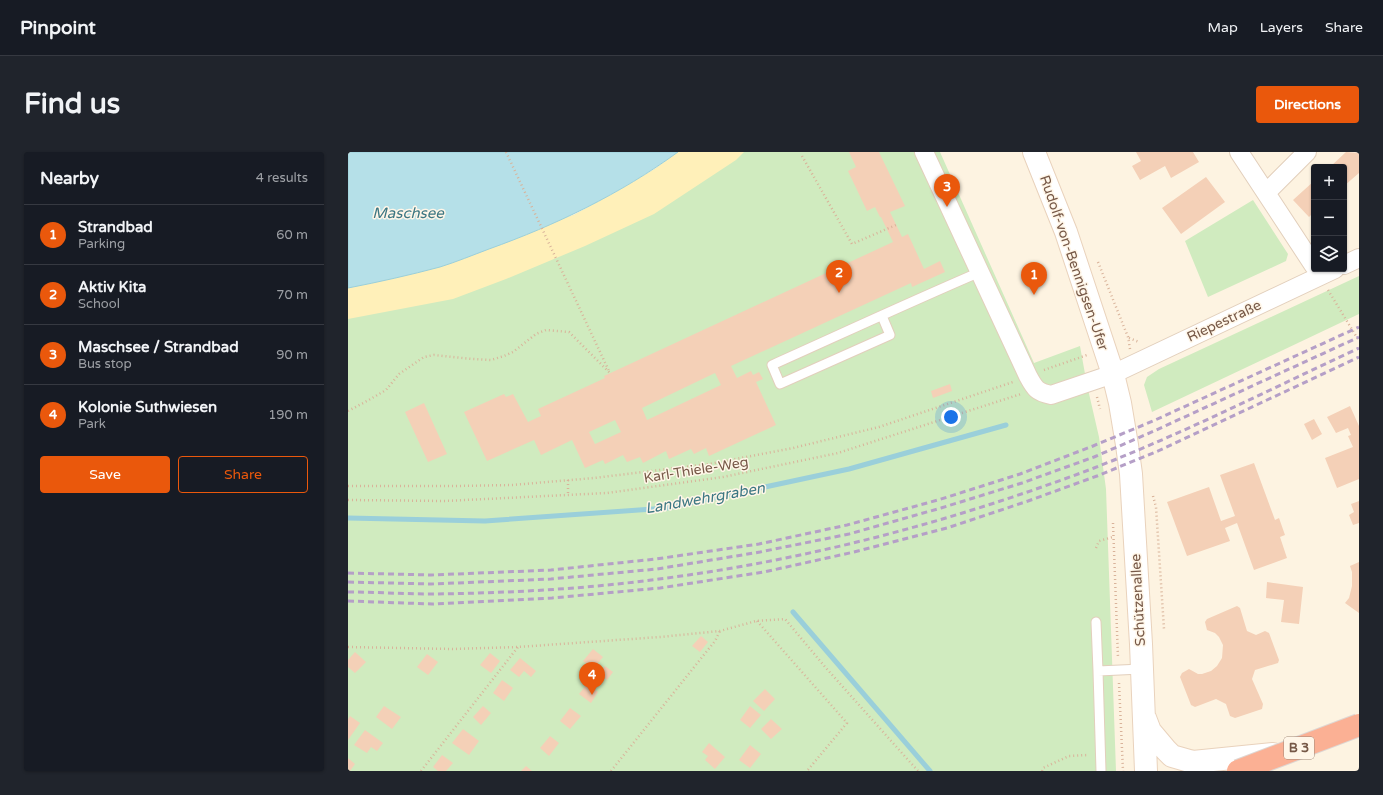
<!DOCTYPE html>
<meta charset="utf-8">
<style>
:root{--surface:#171b24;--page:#20242c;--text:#f1f3f6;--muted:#9ea1a6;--line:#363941;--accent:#ea580c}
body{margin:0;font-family:"Varela Round",sans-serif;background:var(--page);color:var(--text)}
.controls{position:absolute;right:12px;top:12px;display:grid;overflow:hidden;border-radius:4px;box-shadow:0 1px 3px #0004}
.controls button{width:36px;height:36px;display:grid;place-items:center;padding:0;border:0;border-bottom:1px solid var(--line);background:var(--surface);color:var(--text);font:20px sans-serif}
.you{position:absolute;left:603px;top:265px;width:14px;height:14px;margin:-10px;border:3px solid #fff;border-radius:50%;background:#1a73e8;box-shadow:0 0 0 6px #1a73e833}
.badge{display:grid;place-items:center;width:26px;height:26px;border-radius:50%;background:var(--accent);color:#fff;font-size:13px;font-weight:700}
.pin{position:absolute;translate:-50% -33px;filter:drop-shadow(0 1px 2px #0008)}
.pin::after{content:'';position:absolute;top:21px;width:14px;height:12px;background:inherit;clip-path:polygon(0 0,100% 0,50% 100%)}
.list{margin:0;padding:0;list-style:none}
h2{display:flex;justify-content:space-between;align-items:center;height:52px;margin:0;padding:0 16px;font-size:17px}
h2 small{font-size:13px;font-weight:400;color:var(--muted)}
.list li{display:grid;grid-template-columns:26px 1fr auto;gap:12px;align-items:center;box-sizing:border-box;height:60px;padding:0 16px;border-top:1px solid var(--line)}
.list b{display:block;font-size:15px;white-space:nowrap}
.list p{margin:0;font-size:13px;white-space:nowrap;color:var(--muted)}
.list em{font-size:13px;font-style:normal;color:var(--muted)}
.actions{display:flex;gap:8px;padding:12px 16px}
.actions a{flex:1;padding:9px 0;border:1px solid var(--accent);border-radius:4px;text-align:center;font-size:14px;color:var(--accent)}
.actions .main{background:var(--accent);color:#fff}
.icon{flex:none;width:22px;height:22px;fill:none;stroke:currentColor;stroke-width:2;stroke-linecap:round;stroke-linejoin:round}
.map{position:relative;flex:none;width:1011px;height:619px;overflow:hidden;border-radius:4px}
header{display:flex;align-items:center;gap:24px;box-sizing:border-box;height:56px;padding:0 20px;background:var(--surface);border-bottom:1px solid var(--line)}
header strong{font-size:19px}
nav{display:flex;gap:22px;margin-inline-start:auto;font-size:14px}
.intro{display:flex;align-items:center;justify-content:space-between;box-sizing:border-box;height:96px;padding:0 24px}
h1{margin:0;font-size:28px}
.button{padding:10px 18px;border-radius:4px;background:var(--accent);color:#fff;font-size:14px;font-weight:700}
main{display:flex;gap:24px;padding:0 24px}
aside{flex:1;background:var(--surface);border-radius:4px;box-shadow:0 1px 3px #0004}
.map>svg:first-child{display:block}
.green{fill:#d0ebbf}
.sand{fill:#fff0b9}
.water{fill:#b5e0e8;stroke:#9acfda}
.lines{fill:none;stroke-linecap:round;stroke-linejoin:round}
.stream{stroke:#9acfda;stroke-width:5}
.building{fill:#f4d0b7;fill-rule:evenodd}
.lane-casing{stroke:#e2cfbc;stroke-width:11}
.street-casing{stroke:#e2cfbc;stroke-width:20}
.secondary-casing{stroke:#e9d2bc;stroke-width:24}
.path{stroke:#d9b39a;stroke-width:2.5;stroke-dasharray:1 3;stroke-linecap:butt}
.lane{stroke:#fff;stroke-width:9}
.street{stroke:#fff;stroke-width:18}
.secondary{stroke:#fff;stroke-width:22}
.rail{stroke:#b59fc7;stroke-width:3;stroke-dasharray:6 4;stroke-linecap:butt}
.highway-bridge-casing{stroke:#ded7d3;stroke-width:24;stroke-linecap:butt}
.highway-bridge{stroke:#fbb094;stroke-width:22}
.labels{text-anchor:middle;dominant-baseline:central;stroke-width:3;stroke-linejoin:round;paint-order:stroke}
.shield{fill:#fff6e8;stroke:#9f8777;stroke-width:1}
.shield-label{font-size:13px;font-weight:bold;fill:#765847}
.street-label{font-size:14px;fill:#765847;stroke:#fff6e8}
.water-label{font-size:15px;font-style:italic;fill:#3c7783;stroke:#fff6e8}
</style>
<header>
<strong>Pinpoint</strong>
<nav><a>Map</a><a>Layers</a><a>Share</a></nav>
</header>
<div class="intro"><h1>Find us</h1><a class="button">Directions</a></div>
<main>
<aside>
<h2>Nearby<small>4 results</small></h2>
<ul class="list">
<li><span class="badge">1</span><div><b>Strandbad</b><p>Parking</p></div><em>60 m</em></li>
<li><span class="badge">2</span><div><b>Aktiv Kita</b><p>School</p></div><em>70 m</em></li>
<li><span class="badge">3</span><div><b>Maschsee / Strandbad</b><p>Bus stop</p></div><em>90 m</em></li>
<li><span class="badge">4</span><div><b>Kolonie Suthwiesen</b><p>Park</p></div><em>190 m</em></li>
</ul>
<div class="actions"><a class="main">Save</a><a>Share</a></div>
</aside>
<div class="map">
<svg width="1011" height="619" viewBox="0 0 1011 619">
<rect width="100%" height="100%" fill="#fdf3e1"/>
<!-- green -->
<path class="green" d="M330 0H592L686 211 732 194 739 233 751 285 758 337 768 619H0V136L28 130 226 63 270 39 307 17Z
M905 48 940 102 938 109 860 145 837 89Z
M1011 124V162L804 260 796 233 799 225 811 217Z"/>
<!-- sand -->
<path class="sand" d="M330 0H396L388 8 306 62 237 94 158 127 105 147 0 167V136L28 130 226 63 270 39 307 17Z"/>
<!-- water -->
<path class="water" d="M0 0H330C272 42 208 73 141 97 125 103 108 110 92 115 62 123 31 130 0 136Z"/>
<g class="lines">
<!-- stream -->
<path class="stream" d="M0 366 137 369 319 356 501 317 658 273
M445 460 582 619"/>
</g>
<!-- building -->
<path class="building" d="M501 0H531L557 54 542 60 554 85 560 82 576 117 592 109 597 120 564 135 563 131 383 214 389 226 403 219 405 223 411 220 415 227 408 230 428 273 361 304 358 296 346 302 343 297 321 307 318 299 295 311 292 305 279 310 275 303 257 312 255 308 237 316 224 288 193 303 186 288 139 309 116 260 156 242 158 245 165 242 180 270 193 264 190 257 257 226 256 224 545 90 533 65H532L527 55 519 59 500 19 508 15ZM367 221 373 233 299 268 294 256ZM267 268 273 280 247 292 241 280Z
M788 0H845L851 10 823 26 817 14 792 28 784 14 793 9Z
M998 0 1011 1V21L996 34V15H982Z
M858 25 877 50 833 82 814 56Z
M966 29V60L961 65 945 48Z
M602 232 604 239 585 246 583 239Z
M76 251 99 302 80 310 57 260Z
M1002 254 1011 274V327L989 336 977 306 1005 295 1000 284 1003 283 1000 276 988 281 979 265Z
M966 267 974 282 964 288 956 272Z
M906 311 927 368 931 366 937 383 932 385 939 406 906 418 889 371 877 376 882 389 839 404 819 350 861 335 873 369 887 364 872 323Z
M1011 349V371L1005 373 1001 363 1006 360 1003 352Z
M1011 410V461L997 451 1001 446 1004 434V420L1002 414Z
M919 430 955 435 951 472 933 470 936 448 918 446Z
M889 454 892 456 899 479 908 483 917 479 921 481 931 508 930 511 907 518 904 527 915 552 914 557 887 566 882 564 878 552 868 547 847 555 843 553 832 525 834 521 841 517 850 522H854L863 519 869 514 874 506 875 493 871 485 867 481 859 478 857 470 859 467Z
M353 484 360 490 352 500 344 494Z
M245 497 255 505 245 517 235 509Z
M7 500 18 510 7 521 0 515V508Z
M142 501 152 509 143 521 132 513Z
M79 502 90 510 80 523 69 515Z
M172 506 188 519 183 525 176 519 171 525 162 518Z
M257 514 265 520 259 528 251 522Z
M154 528 165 536 156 549 145 541Z
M239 532 250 540 243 551 231 542Z
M417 537 427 547 416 559 405 549Z
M36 554 53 565 44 577 28 565Z
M135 554 143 561 133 573 125 565Z
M402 554 413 563 402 576 392 568Z
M222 556 233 564 222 577 212 569Z
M2 564 12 571 0 588V567Z
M423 567 434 577 423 587 413 577Z
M115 577 131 589 121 603 104 591Z
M17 578 35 591 29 599 23 595 19 601 6 593Z
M202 584 211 591 201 604 192 596Z
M361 591 377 605 367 617 357 608 360 604 354 600Z
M402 593 413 602 402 616 391 608Z
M94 603 105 611 98 619H90L85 615Z
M0 606 7 612 2 619H0Z
M178 614 184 619H173Z"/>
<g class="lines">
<!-- lane casing -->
<g class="lane-casing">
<path id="lane" d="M534 164 542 183 432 232 424 213C493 182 562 150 632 120
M748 470 750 519
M753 619 750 519 794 517"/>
</g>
<!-- street casing -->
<g class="street-casing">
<path id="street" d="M576 0 680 224C687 237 689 240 703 243L765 222 987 117
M891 0 918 41
M959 0 918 41 966 114
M996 113 1011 106"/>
</g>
<!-- secondary casing -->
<g class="secondary-casing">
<path id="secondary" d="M686 0 718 80 765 222 772 251 779 293 783 322 793 492 798 619
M797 566 802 579 818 598 824 604 845 610 925 602"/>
</g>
<!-- path -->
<path class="path" d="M158 0 261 219
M454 4 504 92 548 73
M750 110 780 185 782 197
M980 138 1011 189
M781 186 791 190
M696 218 739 203
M749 245 752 257
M0 259 19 249 38 238 51 222 76 205 86 203 124 207 143 208 156 204 165 200 188 182 198 178 221 180 262 221
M220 328V343
M0 334H108L164 333 246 326 361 312 445 296 531 275 665 230
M805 344 808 355 816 477
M0 348 97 349 259 341 375 325 490 301 673 242
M765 371 770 506
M748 396 751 389 765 385
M409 469 499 571 459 619
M0 495 104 497 170 495 312 485 372 479 408 469 437 467 478 516 570 619
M771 531 775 619
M73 619 170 495
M263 619 367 489 372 479
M694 619 695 616 721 604 740 603"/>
<!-- lane -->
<use href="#lane" class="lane"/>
<!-- street -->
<use href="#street" class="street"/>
<!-- secondary -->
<use href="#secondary" class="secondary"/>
<!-- rail -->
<path class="rail" d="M0 421 83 423 203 418 308 407 411 392 499 373 590 348 672 322 745 294 805 269 1011 175
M0 430 83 432 203 427 309 417 412 400 501 382 593 356 674 331 746 305 806 279 1011 185
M0 440C28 440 56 442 85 442 160 441 237 437 311 427 460 408 606 369 746 316 836 281 923 237 1011 196
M0 449 84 452 204 446 312 436 416 420 506 400 599 376 680 349 749 324 810 299 1011 205"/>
<!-- highway-bridge casing -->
<g class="highway-bridge-casing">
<path id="highway-bridge" d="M890 619 1011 573"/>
</g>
<!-- highway-bridge -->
<use href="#highway-bridge" class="highway-bridge"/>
</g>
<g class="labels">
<!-- shield labels -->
<rect class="shield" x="936" y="585" width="30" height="22" rx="3"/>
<g class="shield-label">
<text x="951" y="596">B 3</text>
</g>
<!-- street labels -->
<g class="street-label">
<text transform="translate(726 111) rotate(71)">Rudolf-von-Bennigsen-Ufer</text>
<text transform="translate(876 169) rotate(-25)">Riepestraße</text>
<text transform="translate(348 318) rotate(-9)">Karl-Thiele-Weg</text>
<text transform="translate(790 448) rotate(-93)">Schützenallee</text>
</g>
<!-- water labels -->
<g class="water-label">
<text x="60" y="61">Maschsee</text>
<text transform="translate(357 346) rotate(-10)">Landwehrgraben</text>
</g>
</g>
</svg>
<div class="controls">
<button>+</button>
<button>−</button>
<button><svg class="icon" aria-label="layers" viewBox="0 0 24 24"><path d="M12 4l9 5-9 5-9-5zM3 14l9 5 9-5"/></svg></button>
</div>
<div class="you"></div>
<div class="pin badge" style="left:686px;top:143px">1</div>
<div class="pin badge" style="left:491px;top:141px">2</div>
<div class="pin badge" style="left:599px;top:55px">3</div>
<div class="pin badge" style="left:244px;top:543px">4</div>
</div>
</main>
